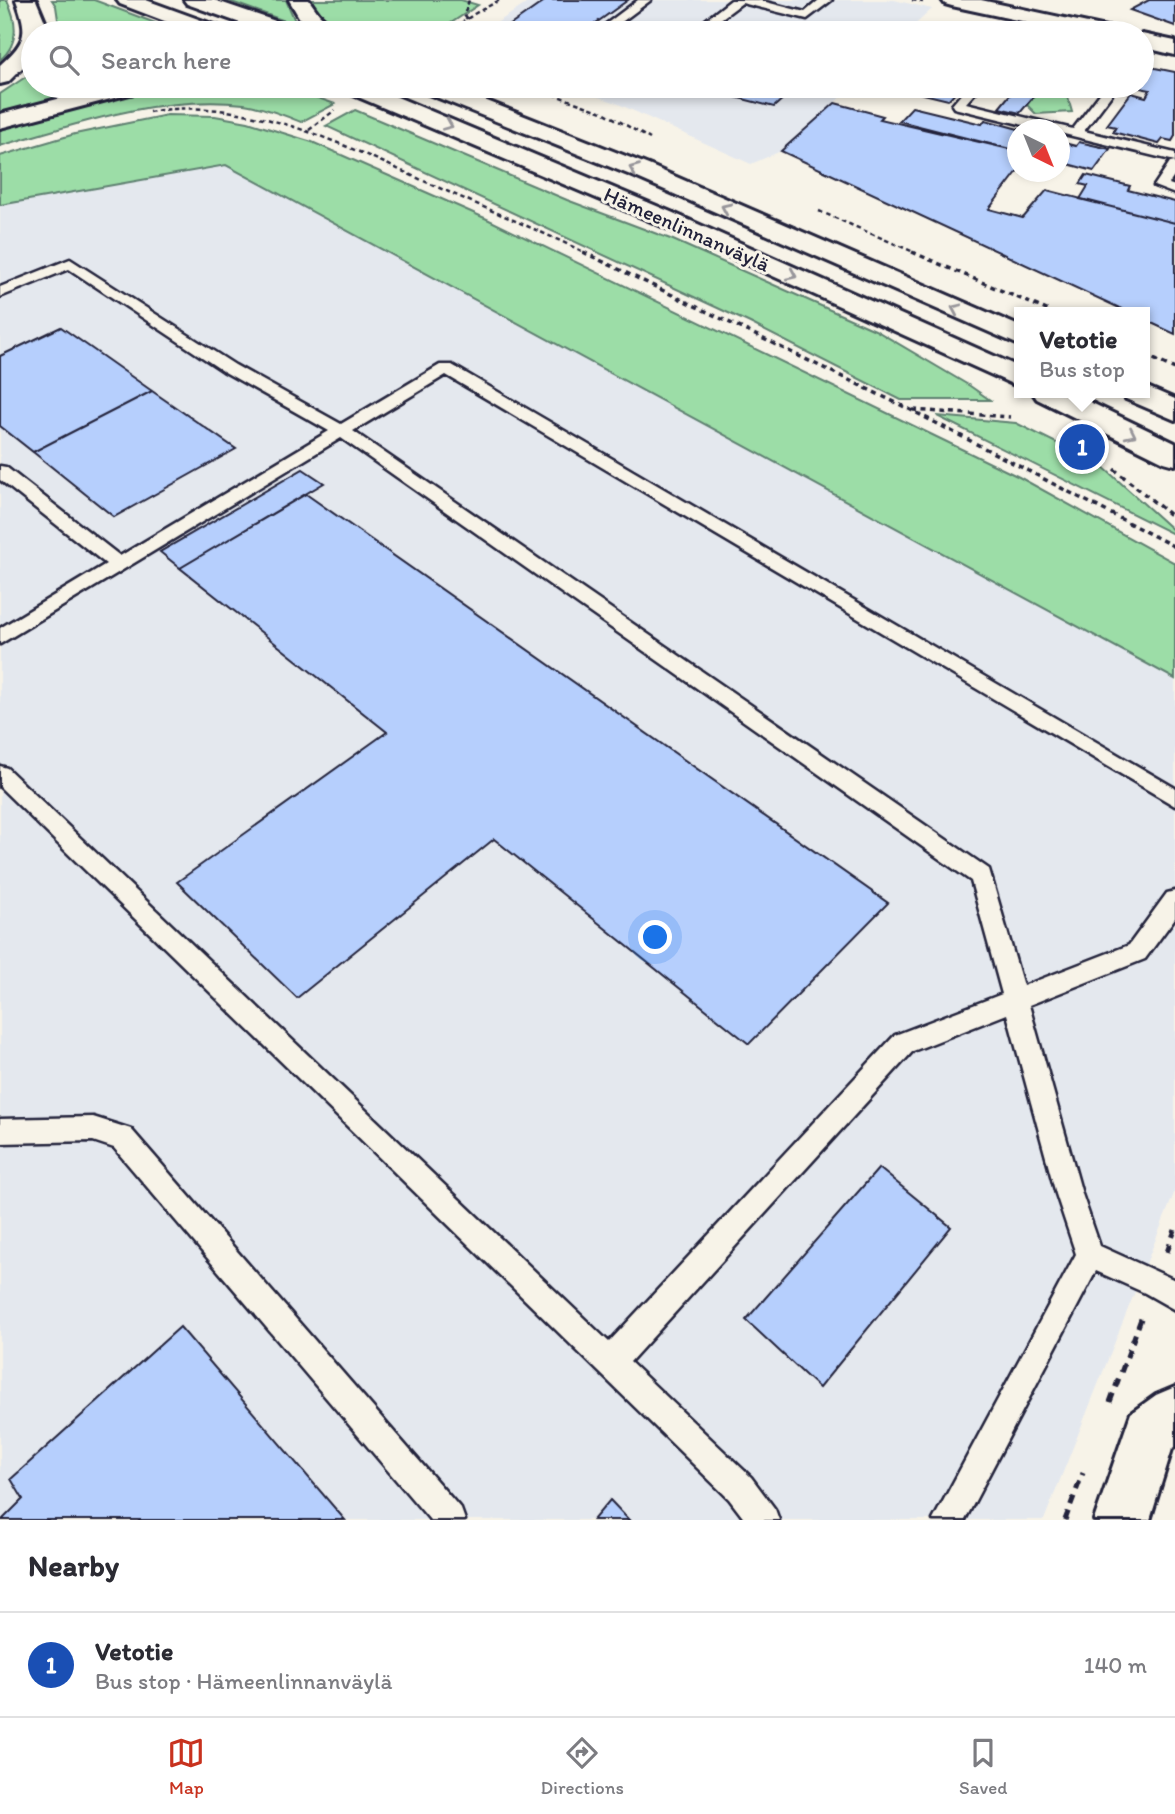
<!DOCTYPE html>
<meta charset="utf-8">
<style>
:root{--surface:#fff;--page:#f2f2f3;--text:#2b2b33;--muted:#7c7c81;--line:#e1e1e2;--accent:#c8321e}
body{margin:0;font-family:Itim,sans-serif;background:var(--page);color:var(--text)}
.compass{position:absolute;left:1007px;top:119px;width:63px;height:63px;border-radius:50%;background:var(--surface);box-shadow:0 4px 10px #0003;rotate:137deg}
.you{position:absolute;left:656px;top:938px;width:24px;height:24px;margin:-18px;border:5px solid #fff;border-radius:50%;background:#1a73e8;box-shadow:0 0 0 10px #1a73e833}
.badge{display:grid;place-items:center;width:46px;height:46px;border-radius:50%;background:var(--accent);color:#fff;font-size:23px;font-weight:700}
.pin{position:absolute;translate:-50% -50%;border:4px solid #fff;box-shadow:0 2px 7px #0006}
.popup{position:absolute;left:1014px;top:307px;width:136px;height:91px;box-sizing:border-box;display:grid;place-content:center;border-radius:0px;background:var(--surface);filter:drop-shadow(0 2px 5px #0005);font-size:23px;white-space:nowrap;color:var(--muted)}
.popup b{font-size:26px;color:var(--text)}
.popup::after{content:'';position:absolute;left:50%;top:100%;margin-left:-14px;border:14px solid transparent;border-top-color:var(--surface)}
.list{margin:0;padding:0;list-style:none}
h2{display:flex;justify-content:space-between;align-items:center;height:91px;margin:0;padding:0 28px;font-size:30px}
h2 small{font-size:23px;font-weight:400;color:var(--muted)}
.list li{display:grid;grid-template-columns:46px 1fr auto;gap:21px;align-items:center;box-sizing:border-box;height:105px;padding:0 28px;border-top:2px solid var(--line)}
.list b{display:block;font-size:26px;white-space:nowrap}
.list p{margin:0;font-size:23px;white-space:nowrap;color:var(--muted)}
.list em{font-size:23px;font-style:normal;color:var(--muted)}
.icon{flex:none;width:38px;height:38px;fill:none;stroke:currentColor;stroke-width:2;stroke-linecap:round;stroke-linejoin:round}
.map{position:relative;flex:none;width:1175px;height:1520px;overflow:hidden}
.search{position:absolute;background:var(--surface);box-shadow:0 4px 10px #0003;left:21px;right:21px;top:21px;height:77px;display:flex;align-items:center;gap:18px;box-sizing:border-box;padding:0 24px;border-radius:38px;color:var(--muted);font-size:26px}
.sheet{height:196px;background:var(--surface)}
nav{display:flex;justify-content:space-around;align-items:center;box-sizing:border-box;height:98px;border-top:2px solid var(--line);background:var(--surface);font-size:19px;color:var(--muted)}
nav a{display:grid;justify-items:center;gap:4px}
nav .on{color:var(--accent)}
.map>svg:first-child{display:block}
.built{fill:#e4e8ee}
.green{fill:#9cdda7;stroke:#5f8071;stroke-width:2}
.building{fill:#b6cffd;stroke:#22223b;stroke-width:2}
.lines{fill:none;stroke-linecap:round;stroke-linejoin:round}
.service-casing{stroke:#22223b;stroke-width:5}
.minor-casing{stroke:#22223b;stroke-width:6}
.trunk-casing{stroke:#22223b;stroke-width:6}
.path-far2{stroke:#22223b;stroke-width:2.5;stroke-dasharray:4.5 3.5;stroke-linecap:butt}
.path-far1{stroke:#22223b;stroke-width:3.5;stroke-dasharray:5 4.5;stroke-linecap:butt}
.path{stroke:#22223b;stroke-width:5;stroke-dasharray:9 7;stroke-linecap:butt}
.service{fill:#f7f3e8;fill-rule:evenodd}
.minor{fill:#f7f3e8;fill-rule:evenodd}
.trunk{fill:#f7f3e8;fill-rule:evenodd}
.oneway{stroke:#97959a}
.labels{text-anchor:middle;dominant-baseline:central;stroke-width:6;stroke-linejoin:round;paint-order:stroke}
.far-street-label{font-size:21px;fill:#22223b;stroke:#f7f3e8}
</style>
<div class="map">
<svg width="1175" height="1520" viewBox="0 0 1175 1520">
<rect width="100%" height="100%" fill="#f7f3e8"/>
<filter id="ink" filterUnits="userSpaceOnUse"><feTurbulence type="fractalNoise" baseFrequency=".0143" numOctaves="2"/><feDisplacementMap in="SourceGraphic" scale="14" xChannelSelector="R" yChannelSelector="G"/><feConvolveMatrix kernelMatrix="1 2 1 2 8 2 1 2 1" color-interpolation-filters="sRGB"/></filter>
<g filter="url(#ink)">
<!-- built -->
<path class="built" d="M532 0H894L932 9 906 33H481Z
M565 86H853L781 151 751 164 614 102Z
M225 165 1175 679V1191L1044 1520H0V205Z"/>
<!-- green -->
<path class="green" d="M0 0H7C17 21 20 43 0 60Z
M52 0H94L182 33H60L56 6Z
M226 0H286L295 21 288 22Z
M313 0H461L478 5 436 33H349L329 21 314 6Z
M33 72V86H103L0 114V94Z
M185 86C242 86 280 82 335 104L301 122C283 115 264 107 244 104 159 95 80 123 0 146V129L93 102Z
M1032 86H1051L1066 91 1072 112 1036 114 1027 105 1038 91 1029 88Z
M355 110 567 200 673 240 875 330 970 386 990 400H901L750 323 326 126Z
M167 115 215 116 248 122 312 142 487 219 1019 477 1175 563V679L226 165 0 205V156L75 134Z
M937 416 1016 423 1101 465 1175 532V535Z"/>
<!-- building -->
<path class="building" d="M546 0H628L582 33H539L509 26Z
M1149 0H1175V26L1130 10Z
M673 24 710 33H661Z
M628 26 659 33H617Z
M1150 67 1175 72V136L1172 141 1163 139 1159 144 1113 132 1116 127 1107 125 1131 93 1146 97 1150 90 1131 86H1142V68L1148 69Z
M692 86H797L774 107Z
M907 86H961L948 100 903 89Z
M1017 86 1038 91 1020 113 999 108Z
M835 103 883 116 880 119 1018 151V171L989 209 1023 218 1047 190 1175 223V334L1145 320V312H1128L781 151Z
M912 107 982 124 985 120 1022 130H1018V151L899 121Z
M1060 142 1076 146 1079 142 1110 149 1094 171 1060 162Z
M1086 175 1130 186 1128 190 1175 202V223L1080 199 1088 186 1080 184Z
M61 327 152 391 33 452 0 426V356Z
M152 391 236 449 114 517 33 452Z
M303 469 324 483 180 568 160 552Z
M306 494 888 903 749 1044 494 839 297 998 177 882 387 732 180 568Z
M879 1168 951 1227 819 1388 746 1320Z
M180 1327 345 1520H2L23 1499 11 1479Z
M610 1500 629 1520H593Z"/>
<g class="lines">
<!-- service casing -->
<g class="service-casing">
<path id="service" d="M638 0H651L607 33H594Z
M731 0H758L805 12 819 0H832L807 19 742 3 702 33H694V29Z
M1032 16 1042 18 1028 33H1016Z
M968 86H981L966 103 1073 129 1105 87H1113L1115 90 1084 131 1175 153V175L1169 184 1175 186V194L1154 186 1170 162 1175 161 1060 133V130H1044L954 108 952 105Z
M70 259 235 365 341 424 440 365H452L1175 788V806L446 375 353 431 989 869 1023 986 1129 945 1167 893 1175 891V918L1145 959 1029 1005 1082 1194 1100 1246 1175 1280V1310L1145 1293 1096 1271 965 1520H933L1076 1254 1056 1194 1007 1014 913 1051 630 1362 751 1477 775 1509 779 1520H745L729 1499 0 787V766L7 768 609 1342 895 1035 1002 994 971 881 341 438 0 644V628L106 564 0 480V466L6 467 120 556 329 431 223 371 69 269 0 297V287Z
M93 1117 131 1129 461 1509 465 1520H430L114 1148 93 1141 0 1143V1119Z"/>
</g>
<!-- minor casing -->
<g class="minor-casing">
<path id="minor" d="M942 0H981L1106 27 1114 28 1117 33H1077L952 6 945 4Z
M1142 34 1175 41V55L1142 47Z
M1175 1387V1447L1172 1449 1150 1520H1094L1131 1413 1156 1395Z"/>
</g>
<!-- trunk casing -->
<g class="trunk-casing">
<path id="trunk" d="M16 0H36L46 24 45 33H33V57L8 82 0 84V65C27 41 28 33 16 0Z
M117 0H146L223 28 226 33H196L120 4Z
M184 0H214L296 28 299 33H268L187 4Z
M289 0H309L319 14 340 33H315L300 19Z
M107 86H144L141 91 0 128V114Z
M341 86H371L671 212 1019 367V387L653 222 344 91Z
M418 86H449L651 166 1019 326V345L633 176 421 91Z
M1145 386 1175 399V420L1126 399 1122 393H1145Z
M1033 393H1071L1175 443V465L1164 462 1037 399Z"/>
</g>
<!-- path-far2 -->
<path class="path-far2" d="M912 0 923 2
M467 19 464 15 469 0
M448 33 474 14 500 0
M530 86 605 113 650 139
M149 112C247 94 348 147 435 186 485 208 536 229 586 253
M309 130 335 110
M819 211 916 253"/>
<!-- path-far1 -->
<path class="path-far1" d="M583 252 909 409 1175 547
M912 252 1051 312
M1145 355 1175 369
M913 410 1010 417
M1114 469 1175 519"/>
<!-- path -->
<path class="path" d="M1167 1252 1175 1230
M1110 1402 1142 1316
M1065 1520 1083 1473"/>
<!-- service -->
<use href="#service" class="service"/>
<!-- minor -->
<use href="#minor" class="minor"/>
<!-- trunk -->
<use href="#trunk" class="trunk"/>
</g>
<!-- one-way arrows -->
<defs><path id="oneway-chevron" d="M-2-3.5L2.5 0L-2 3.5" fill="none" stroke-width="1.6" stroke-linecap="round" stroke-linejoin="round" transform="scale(1.75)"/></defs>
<g class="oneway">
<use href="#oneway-chevron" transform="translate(448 125) rotate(23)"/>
<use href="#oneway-chevron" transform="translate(634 169) rotate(-158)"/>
<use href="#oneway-chevron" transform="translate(726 208) rotate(-156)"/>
<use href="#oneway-chevron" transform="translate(792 275) rotate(24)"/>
<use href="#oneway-chevron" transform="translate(956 309) rotate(-156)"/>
<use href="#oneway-chevron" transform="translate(1131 434) rotate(26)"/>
</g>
</g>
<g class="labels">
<!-- far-street labels -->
<g class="far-street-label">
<text transform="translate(687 229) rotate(24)">Hämeenlinnanväylä</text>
</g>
</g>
</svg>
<svg class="compass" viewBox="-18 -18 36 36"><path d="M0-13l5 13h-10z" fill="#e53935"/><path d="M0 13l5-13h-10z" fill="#7c7c81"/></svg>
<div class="you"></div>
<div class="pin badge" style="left:1082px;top:447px;background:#1a4fb4">1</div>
<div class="popup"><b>Vetotie</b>Bus stop</div>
<div class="search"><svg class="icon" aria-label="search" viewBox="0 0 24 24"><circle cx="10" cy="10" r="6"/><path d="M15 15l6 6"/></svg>Search here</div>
</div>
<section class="sheet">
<h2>Nearby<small></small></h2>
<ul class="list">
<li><span class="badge" style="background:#1a4fb4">1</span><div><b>Vetotie</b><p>Bus stop · Hämeenlinnanväylä</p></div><em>140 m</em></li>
</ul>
</section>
<nav>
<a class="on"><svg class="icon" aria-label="map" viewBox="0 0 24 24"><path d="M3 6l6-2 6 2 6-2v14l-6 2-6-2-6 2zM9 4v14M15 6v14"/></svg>Map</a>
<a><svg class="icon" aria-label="directions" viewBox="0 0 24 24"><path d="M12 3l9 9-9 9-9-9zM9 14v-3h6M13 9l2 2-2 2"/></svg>Directions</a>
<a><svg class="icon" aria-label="saved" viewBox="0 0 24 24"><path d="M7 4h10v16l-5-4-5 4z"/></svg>Saved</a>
</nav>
